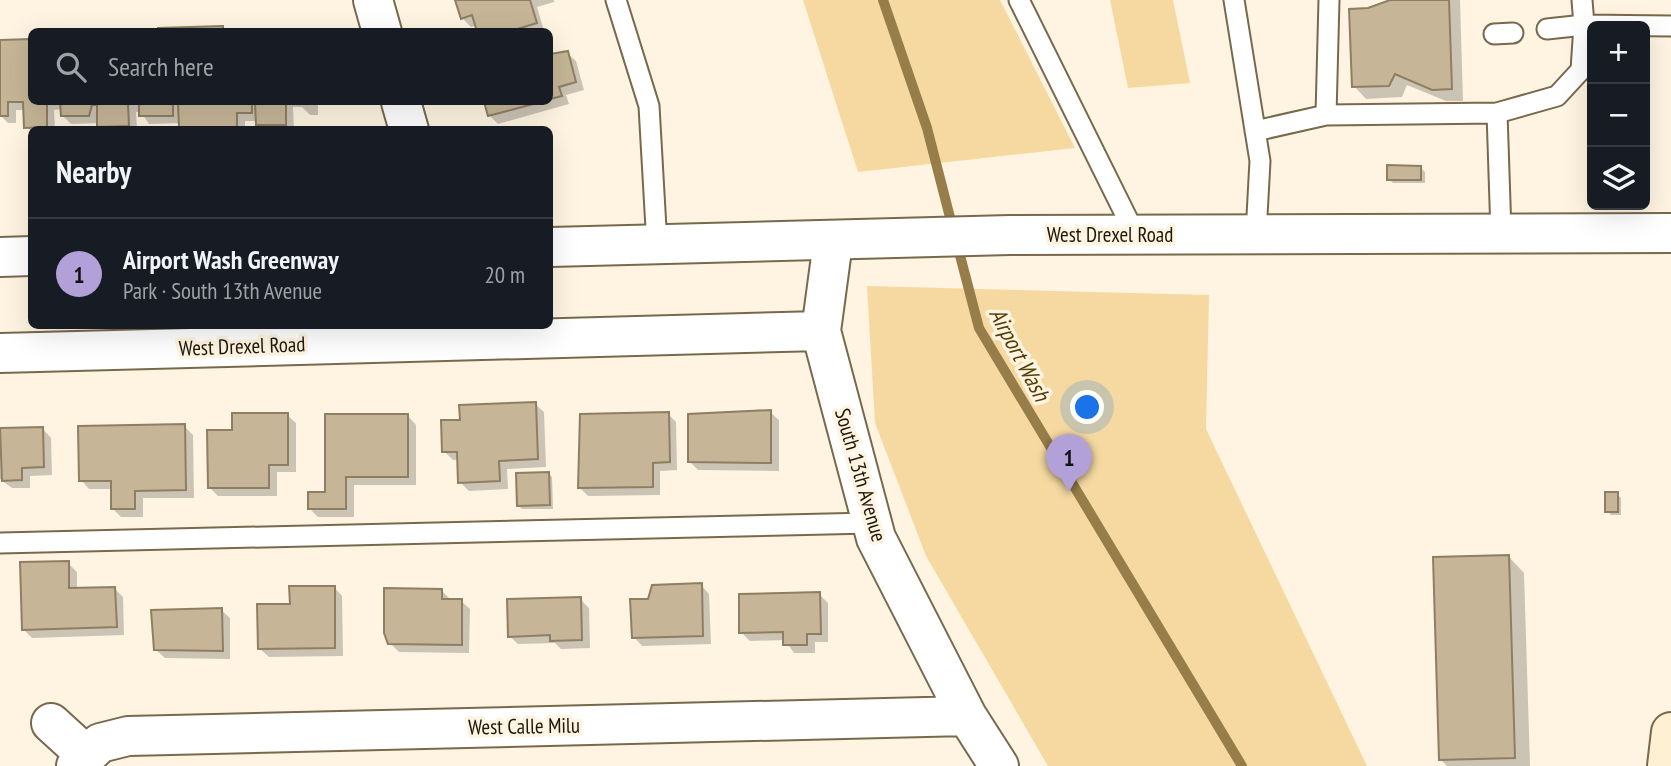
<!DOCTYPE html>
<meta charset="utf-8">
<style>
:root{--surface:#171b24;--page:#20242c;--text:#f1f3f6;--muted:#9ea1a6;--line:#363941;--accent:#b2a1d8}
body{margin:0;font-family:"PT Sans Narrow",sans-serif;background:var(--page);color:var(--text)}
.controls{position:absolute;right:21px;top:21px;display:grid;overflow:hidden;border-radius:10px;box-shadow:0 7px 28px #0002}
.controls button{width:63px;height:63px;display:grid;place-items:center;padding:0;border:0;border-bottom:2px solid var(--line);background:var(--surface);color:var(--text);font:35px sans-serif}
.you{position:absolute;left:1088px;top:408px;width:24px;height:24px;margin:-18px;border:5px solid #fff;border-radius:50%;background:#1a73e8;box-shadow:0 0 0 10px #1a73e833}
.badge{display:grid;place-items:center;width:46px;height:46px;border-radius:50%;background:var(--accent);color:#111;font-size:23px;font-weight:700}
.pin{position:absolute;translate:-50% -58px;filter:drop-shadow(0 2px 4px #0008)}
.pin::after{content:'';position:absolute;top:37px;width:24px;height:21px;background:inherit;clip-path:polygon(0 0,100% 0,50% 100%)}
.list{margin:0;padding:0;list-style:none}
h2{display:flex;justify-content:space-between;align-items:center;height:91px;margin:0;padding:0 28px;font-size:30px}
h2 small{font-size:23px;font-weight:400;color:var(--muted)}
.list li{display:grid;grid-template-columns:46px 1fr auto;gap:21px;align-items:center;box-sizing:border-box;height:112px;padding:0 28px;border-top:2px solid var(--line)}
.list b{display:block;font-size:26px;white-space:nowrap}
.list p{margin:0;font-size:23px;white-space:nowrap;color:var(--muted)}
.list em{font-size:23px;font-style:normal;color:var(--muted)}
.icon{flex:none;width:38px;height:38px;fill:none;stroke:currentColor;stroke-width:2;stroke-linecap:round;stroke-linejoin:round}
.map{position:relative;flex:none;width:1671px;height:766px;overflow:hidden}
.search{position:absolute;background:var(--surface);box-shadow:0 7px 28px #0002;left:28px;top:28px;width:525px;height:77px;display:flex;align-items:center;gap:18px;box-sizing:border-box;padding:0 24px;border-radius:10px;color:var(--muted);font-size:26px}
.panel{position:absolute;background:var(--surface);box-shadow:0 7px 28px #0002;left:28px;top:126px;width:525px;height:203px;border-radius:10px}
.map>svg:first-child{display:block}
.green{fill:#f5d9a1}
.shadow{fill:#0003}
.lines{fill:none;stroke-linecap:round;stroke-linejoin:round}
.stream{stroke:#967d49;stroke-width:10}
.building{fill:#c6b697;stroke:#8e7f62;stroke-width:2}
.service-casing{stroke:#78694d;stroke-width:23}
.minor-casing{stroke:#78694d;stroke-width:42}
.tertiary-casing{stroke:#78694d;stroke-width:42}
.secondary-casing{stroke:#78694d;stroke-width:42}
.service{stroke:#fff;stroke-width:19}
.minor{stroke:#fff;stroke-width:38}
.tertiary{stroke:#fff;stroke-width:38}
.secondary{stroke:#fef0d3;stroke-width:38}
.labels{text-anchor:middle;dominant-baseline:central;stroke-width:7;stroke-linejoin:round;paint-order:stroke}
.street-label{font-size:21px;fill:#1e180c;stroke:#fef4e1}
.water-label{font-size:23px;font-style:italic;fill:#543d02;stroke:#fef4e1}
</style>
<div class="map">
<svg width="1671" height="766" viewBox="0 0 1671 766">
<rect width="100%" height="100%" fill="#fef4e1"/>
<!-- green -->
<path class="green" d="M803 0H1000L1075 148 858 172Z
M1110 0H1173L1190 83 1128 88Z
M867 286 1209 295 1206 429 1367 766H1048L926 556 875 423Z"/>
<!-- shadow -->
<path class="shadow" d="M456 0H554V2L537 7 544 31 479 32 477 25 471 27 462 18Z
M1395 0H1460L1463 101H1446L1407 85 1402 97 1366 99 1354 86 1369 10Z
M0 42 32 102H318V115H310L302 107H293L294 130H262L258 121H245V130H183L180 123 149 124 141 112H136L137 130H102L99 123 71 124 62 115V109L54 110 55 130H32V132L26 127V110H16V123H8L0 115Z
M550 45 555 56 567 53 576 61 584 90 566 95 569 104 498 124 489 115 486 102H550Z
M1421 168 1425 172V183H1393L1389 179Z
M535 404 544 412 546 467 507 469 508 489 469 491 460 482 459 460H453L444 451 461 421Z
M770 412 779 420V471L698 470 690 462Z
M668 414 676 422 677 470 660 471V495L588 496 580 488Z
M287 415 296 423V472H277V496H218L210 488 234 432Z
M408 416 416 425V485H354V517H318L310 509Z
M184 426 193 435 194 498H143V517H121L113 509 112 489H89L81 480Z
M43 429 51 438 52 475 30 476V488H12L0 479V430Z
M548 473 552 477 553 509H522L518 505Z
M1617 494 1621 498V515H1611L1607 511Z
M1509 557 1524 573 1530 766H1447L1441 760Z
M68 563 77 572V589H115L123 597 124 635 32 638 23 629Z
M701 585 709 594 711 644 642 646 634 637 650 601Z
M334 587 342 596 343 656 269 657 260 649 292 606Z
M442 591 450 599 461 601 470 609 469 653 399 652 390 643Z
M819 594 828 603V642H815V653H794L785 640 750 641 741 632Z
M580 599 589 608 590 648 561 649 555 643 518 644 509 636Z
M221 610 230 618V659L165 658 156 650Z"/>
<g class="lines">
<!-- stream -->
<path class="stream" d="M883 0 927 128 953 229
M957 244 979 328 1242 766"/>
</g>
<!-- building -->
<path class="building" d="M455 0H530L537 23 507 32H477L472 15 461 19Z
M1390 0H1449L1452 89 1432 90 1395 74 1389 86 1352 87 1349 9 1368 8Z
M223 26V32H158V28Z
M32 39V102H52H47V127L24 128 23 102H8V116H0V40Z
M568 51 576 82 559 87 562 96 550 99V54Z
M60 102H252V113H237V127L179 128 178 103H173V116H139V103L128 104 129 126 97 127V105H92L89 116H61Z
M255 102H286V125H256Z
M484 102H541L488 116Z
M1387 165 1421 166V180H1387Z
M536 402 538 459 499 461 500 481 458 483 457 452H442L441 420H460L459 405Z
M771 410V463L688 462V414Z
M669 412 670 462 653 463V487L578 488 580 414Z
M232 413H288V465H269V488H208L207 430H232Z
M325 414H408V477H346V509H308V492H325Z
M185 424 186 490 135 491V509H111V481H79L78 426Z
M43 427 44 467 22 468V480L2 481 0 428Z
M549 472 550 505 517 506 516 473Z
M1605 492H1618V512H1605Z
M1509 555 1515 758 1439 760 1433 557Z
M69 561V588L115 587 117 627 22 630 20 562Z
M702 583 703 636 632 638 630 599H648L652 585Z
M289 586H335V648L258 649 257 604H290Z
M384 588 442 589V599H462V645L388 644 384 633Z
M820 592 821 634H807V645H783V632L739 633V594Z
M581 597 582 640 550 641V635L508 637 507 599Z
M222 608 223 651 154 650 151 610Z"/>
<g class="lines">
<!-- service casing -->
<g class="service-casing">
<path id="service" d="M616 0 649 106 657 246
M1019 0 1135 234
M1234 0 1260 161 1256 234
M1547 29 1584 25 1582 0
M1494 34 1513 33
M1497 113 1501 233
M1326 115 1329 0
M1255 131 1326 115 1497 113 1557 96 1581 70 1584 25 1671 26
M0 543 871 523"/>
</g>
<!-- minor casing -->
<g class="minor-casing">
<path id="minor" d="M373 0 382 32
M401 102 409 130
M833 242 821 331 876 538 967 716 999 766
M0 353 821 331
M51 723 85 754
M76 766 100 743 128 736 967 716"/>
</g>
<!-- tertiary casing -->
<g class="tertiary-casing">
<path id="tertiary" d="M550 247 1010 235 1671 233
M0 257 32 256"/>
</g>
<!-- secondary casing -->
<g class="secondary-casing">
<path id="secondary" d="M1667 766 1671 732"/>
</g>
<!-- service -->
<use href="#service" class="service"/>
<!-- minor -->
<use href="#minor" class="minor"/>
<!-- tertiary -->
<use href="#tertiary" class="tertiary"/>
<!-- secondary -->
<use href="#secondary" class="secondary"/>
</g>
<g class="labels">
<!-- street labels -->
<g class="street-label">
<text x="1110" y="234">West Drexel Road</text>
<text transform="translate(242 346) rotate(-2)">West Drexel Road</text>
<text transform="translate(861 475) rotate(74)">South 13th Avenue</text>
<text transform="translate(524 726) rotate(-1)">West Calle Milu</text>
</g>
<!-- water labels -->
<g class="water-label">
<text transform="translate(1020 354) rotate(62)">Airport Wash</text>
</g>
</g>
</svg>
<div class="controls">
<button>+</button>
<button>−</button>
<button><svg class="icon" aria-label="layers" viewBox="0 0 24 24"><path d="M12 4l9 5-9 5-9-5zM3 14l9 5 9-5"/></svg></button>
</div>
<div class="you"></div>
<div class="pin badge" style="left:1069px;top:492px">1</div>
<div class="search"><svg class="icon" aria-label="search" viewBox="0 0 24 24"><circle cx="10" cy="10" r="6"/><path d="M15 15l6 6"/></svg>Search here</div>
<section class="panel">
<h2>Nearby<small></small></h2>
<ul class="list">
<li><span class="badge">1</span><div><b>Airport Wash Greenway</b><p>Park · South 13th Avenue</p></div><em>20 m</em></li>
</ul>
</section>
</div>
